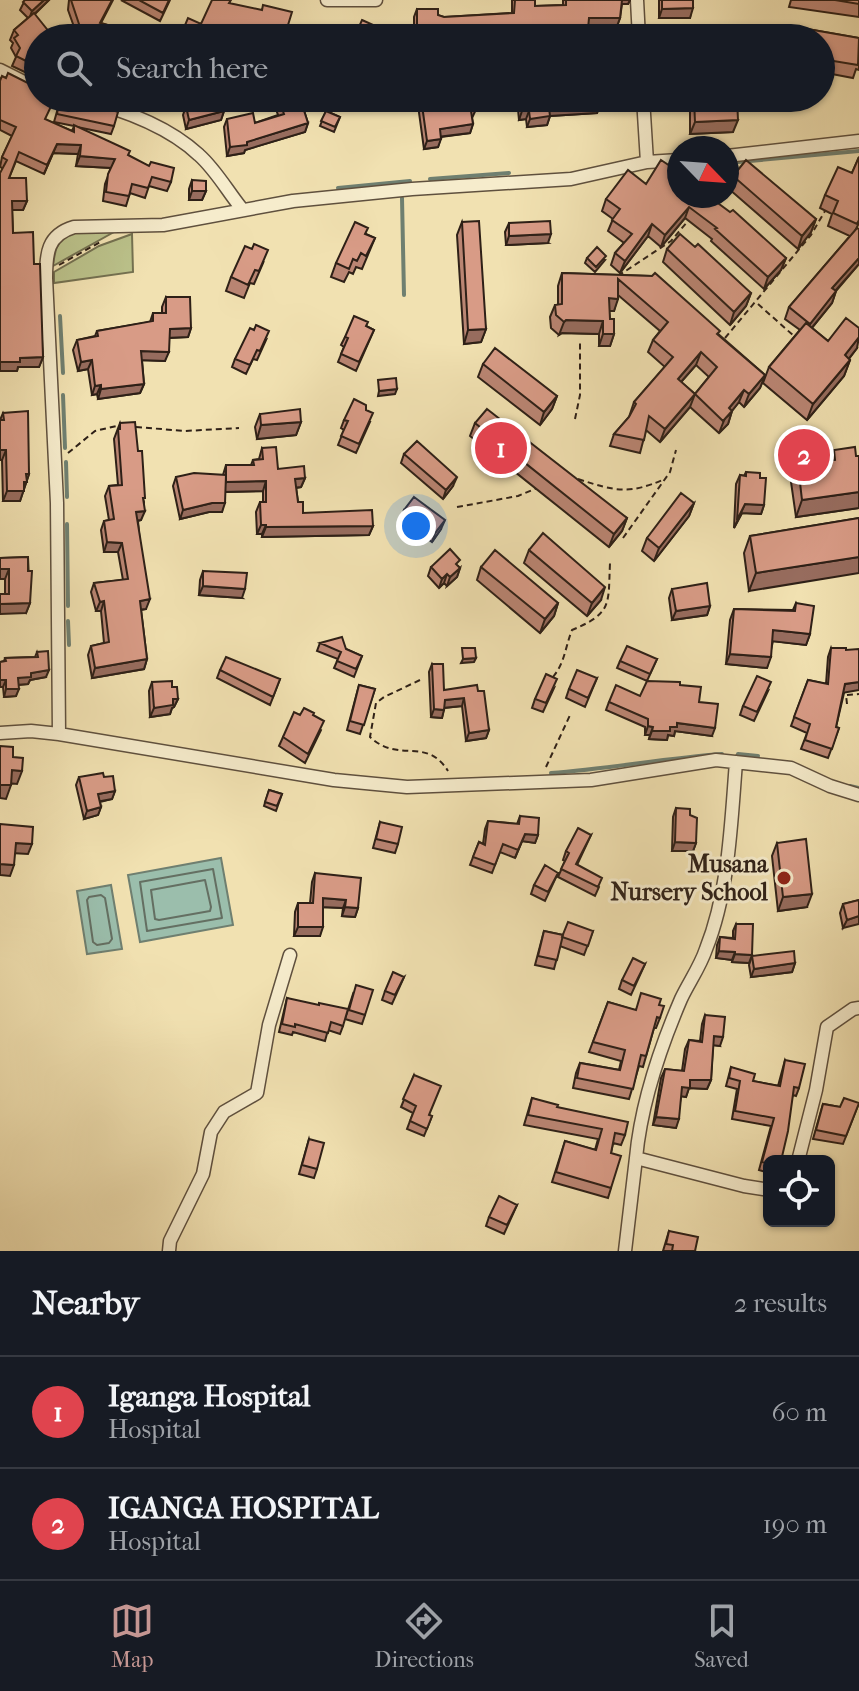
<!DOCTYPE html>
<style>
:root{--surface:#171b24;--page:#20242c;--text:#f1f3f6;--muted:#9ea1a6;--line:#363941;--accent:#c59692}
body{margin:0;font-family:"IM FELL French Canon",serif;background:var(--page);color:var(--text)}
.controls{position:absolute;right:24px;bottom:24px;display:grid;overflow:hidden;border-radius:12px;box-shadow:0 2px 6px #0004}
.controls button{width:72px;height:72px;display:grid;place-items:center;padding:0;border:0;border-bottom:2px solid var(--line);background:var(--surface);color:var(--text);font:40px sans-serif}
.compass{position:absolute;left:667px;top:136px;width:72px;height:72px;border-radius:50%;background:var(--surface);box-shadow:0 2px 6px #0004;rotate:115deg}
.you{position:absolute;left:416px;top:526px;width:28px;height:28px;margin:-20px;border:6px solid #fff;border-radius:50%;background:#1a73e8;box-shadow:0 0 0 12px #1a73e833}
.badge{display:grid;place-items:center;width:52px;height:52px;border-radius:50%;background:var(--accent);color:#fff;font-size:26px;font-weight:700}
.pin{position:absolute;translate:-50% -50%;border:4px solid #fff;box-shadow:0 2px 8px #0006}
.list{margin:0;padding:0;list-style:none}
h2{display:flex;justify-content:space-between;align-items:center;height:104px;margin:0;padding:0 32px;font-size:34px}
h2 small{font-size:26px;font-weight:400;color:var(--muted)}
.list li{display:grid;grid-template-columns:52px 1fr auto;gap:24px;align-items:center;box-sizing:border-box;height:112px;padding:0 32px;border-top:2px solid var(--line)}
.list b{display:block;font-size:30px;white-space:nowrap}
.list p{margin:0;font-size:26px;white-space:nowrap;color:var(--muted)}
.list em{font-size:26px;font-style:normal;color:var(--muted)}
.icon{flex:none;width:44px;height:44px;fill:none;stroke:currentColor;stroke-width:2;stroke-linecap:round;stroke-linejoin:round}
.map{position:relative;flex:none;width:859px;height:1251px;overflow:hidden}
.search{position:absolute;background:var(--surface);box-shadow:0 2px 6px #0004;left:24px;right:24px;top:24px;height:88px;display:flex;align-items:center;gap:20px;box-sizing:border-box;padding:0 28px;border-radius:44px;color:var(--muted);font-size:30px}
.sheet{height:328px;background:var(--surface)}
nav{display:flex;justify-content:space-around;align-items:center;box-sizing:border-box;height:112px;border-top:2px solid var(--line);background:var(--surface);font-size:22px;color:var(--muted)}
nav a{display:grid;justify-items:center;gap:4px}
nav .on{color:var(--accent)}
.map>svg:first-child{display:block}
.green{fill:#bbc28b;stroke:#747151;stroke-width:2}
.water{fill:#9bbeac;stroke:#6f7f70;stroke-width:2}
.lines{fill:none;stroke-linecap:round;stroke-linejoin:round}
.shore{stroke:#646f62;stroke-width:2}
.stream{stroke:#6f7f70;stroke-width:4}
.street-casing{stroke:#5f503e;stroke-width:15}
.path{stroke:#2e2017;stroke-width:2;stroke-dasharray:6 4;stroke-linecap:butt}
.street{stroke:#f6eccc;stroke-width:12}
.wall{fill:#ba8573;stroke:#2e2017;stroke-width:2;fill-rule:evenodd}
.shaded-wall{fill:#976c5e;stroke:#2e2017;stroke-width:2}
.building{fill:#d89b86;stroke:#2e2017;stroke-width:2;fill-rule:evenodd}
.poi-dot{fill:#8f2418;stroke:#f6eccc;stroke-width:3}
.labels{text-anchor:middle;dominant-baseline:central;stroke-width:6;stroke-linejoin:round;paint-order:stroke}
.poi-label{font-size:24px;font-weight:bold;fill:#2e2017;stroke:#f6eccc;text-anchor:end}
</style>
<div class="map">
<svg width="859" height="1251" viewBox="0 0 859 1251">
<rect width="100%" height="100%" fill="#f1e1b1"/>
<filter id="stains"><feTurbulence type="fractalNoise" baseFrequency=".0025" numOctaves="4"/><feColorMatrix values="0 0 0 0 .2 0 0 0 0 .09 0 0 0 0 .02 0 0 0 .5 -.17"/></filter>
<radialGradient id="worn" r=".72"><stop offset=".6" stop-color="#630" stop-opacity="0"/><stop offset="1" stop-color="#630" stop-opacity=".3"/></radialGradient>
<!-- green -->
<path class="green" d="M73 231 114 232 53 266C55 248 57 240 73 231Z
M132 234 133 272 54 283V272L99 246Z"/>
<!-- water -->
<path class="water" d="M221 858 233 925 140 942 128 875Z
M111 885 122 949 87 954 77 891Z"/>
<g class="lines">
<!-- shore -->
<path class="shore" d="M213 869 222 918 147 931 140 882Z
M205 880 211 907 210 911 159 920 155 919 151 890Z
M101 895 105 898 112 939 109 943 97 945 93 942 87 900 89 897Z"/>
<!-- stream -->
<path class="stream" d="M727 163 859 151
M430 179 509 173
M338 188 410 181
M402 198 404 295
M60 316 63 373
M63 395 65 448
M66 462 67 497
M67 524 68 606
M68 621 69 645
M738 754 758 756
M551 773C608 769 665 758 722 754
M850 786 859 788"/>
<!-- street casing -->
<g class="street-casing">
<path id="street" d="M327 0H376
M637 0 639 38
M0 70 38 89
M76 98C118 108 167 125 199 155 216 170 228 192 242 209
M643 98 647 162
M727 156 859 141
M0 733 31 731 59 734 57 503 46 278C46 254 47 235 74 227L163 225 293 201 412 189 571 179 647 162 679 160
M59 734 334 780 407 787 591 780 716 760 791 768 830 786 859 795
M736 762C731 824 729 891 706 949 700 967 689 982 681 999 660 1048 641 1104 636 1158L744 1186 769 1190
M798 1161 816 1090 827 1027 853 1009 859 1008
M169 1251 170 1241 203 1174 211 1132 224 1112 257 1093 269 1025 290 955
M625 1251 636 1158"/>
</g>
<!-- path -->
<path class="path" d="M59 265 102 241
M618 276 671 241 688 221
M758 304 795 337
M725 338 811 235 825 211
M575 419 580 395V342
M136 427 185 431 239 428
M68 453 95 431 121 425
M578 479C615 491 628 495 665 479
M457 507 518 496 537 488
M623 538 670 472 676 450
M553 677C565 662 565 648 572 630 613 613 608 604 610 563
M420 680 384 697 376 703 370 737C399 764 426 736 448 771
M847 704 846 695 859 694
M546 767 571 713"/>
<!-- street -->
<use href="#street" class="street"/>
</g>
<!-- wall -->
<path class="wall" d="M25 0H49L35 14 38 38V71L31 68 29 74 12 66 16 57 11 48 13 43 10 40 14 30 28 18 20 10Z
M69 0H113L101 23 152 38H78L68 10Z
M121 0H170L160 21Z
M512 0H535V6L563 5V0H630L628 4H622L620 18 617 26H588L585 38 530 35 531 38H500L499 35H481V38H414V17L417 9 444 17 512 13Z
M659 0H693L690 18H659Z
M791 0H859V17L789 7Z
M230 3 284 38H161L201 24Z
M796 27 859 38V70L856 69 853 78 821 72V38H792Z
M0 81 46 120 72 131 74 126 54 122 58 108 93 109 95 103 114 126 111 134 77 127 128 155 171 182 167 191 149 186 145 198 130 193 126 206 103 201 105 184 111 168 76 166 78 154 53 153 44 174 16 161 9 178 27 201 23 210H12L13 233 34 264 43 357 39 367H18L17 371 2 168 0 167 2 157 12 136 0 130Z
M138 98H172L169 106Z
M272 98H300L308 123 305 132 245 150 244 153 227 156 224 127 227 119 255 123 278 115Z
M417 98H477L478 105 472 118 473 124 470 133 441 137 438 147 424 149Z
M517 98H599L600 105 597 113 550 116 547 125 527 127 526 119 519 120Z
M702 98H737L733 132 690 134V111L694 99Z
M196 99 224 111 221 120 186 129 183 115 186 106 194 104Z
M326 111 340 117 334 132 320 126Z
M859 157V223L856 229H859V264L836 291 832 303 812 328 828 341 857 348 849 359 850 360 844 376 807 420 763 383 769 367 800 330 785 319 789 307 850 236 828 226 832 214 820 208 825 195 852 173Z
M733 176 816 219 811 232 798 249 729 189Z
M192 180 206 191 202 200H189V189Z
M646 184 679 196 786 258 781 270 764 289 711 241 712 239 685 218 661 247 648 236 620 273 611 265 615 253 624 243 608 231 613 219 602 211 606 199Z
M462 222 486 329 481 342 464 344 457 235Z
M509 223 548 243 506 245 505 232Z
M366 234 375 238 362 269 356 267 353 274 349 272 344 282 331 277 336 263Z
M667 249 751 293 746 306 730 325 663 262Z
M587 258 605 260 595 272 585 263Z
M263 263 254 284 250 283 244 298 226 291 231 277Z
M562 273 652 276 765 375 760 388 744 407 739 402 732 411 728 424 719 433 690 407 660 442 646 430 640 453 610 446 614 434 629 417 634 402 665 367 648 352 653 340 660 331 618 295 614 311H609L610 319 614 334 610 346H599V334L562 333 559 335 551 328 550 317 555 305H558V286ZM696 365 709 377 695 394 681 382Z
M166 297 191 328 188 337 169 338 165 361 142 360 144 384 140 393 98 399 97 394 92 395 88 369 78 371 73 350 77 340 95 336 97 331 150 322 153 313H162V307Z
M366 326 374 330 356 371 338 362 344 347 341 345 345 337Z
M266 340 257 360 253 359 246 374 232 367 235 359Z
M483 364 557 396 552 409 540 425 478 377Z
M3 413 29 474 20 501H3L2 460H0V420Z
M260 414 301 422 296 435 257 439 255 427Z
M344 420 370 422 356 453 338 445 344 430 341 428Z
M120 423 144 502 141 520 138 521 146 609 141 610 147 659 144 669 92 678 88 655 91 646 104 643 101 611H96L91 592 94 583 123 580 118 552H104L101 530 104 521 109 520 105 496 109 486 118 485 114 439Z
M475 423 627 518 622 531 609 547 470 436Z
M262 448 278 469 305 478 301 487 296 488 298 502 303 513 373 526 369 535 262 537V534H257L256 512 260 502H263V491L225 492 222 512H209L180 519 173 486 176 477 223 475 226 465H251L253 460 259 459Z
M834 450 856 456H859V508L796 517 791 482 798 465 830 460Z
M404 454 453 486 443 499 401 463Z
M746 472 760 478 764 505 761 514 742 513 734 528 736 484 740 475 744 476Z
M694 503 689 516 654 561 642 551 647 538Z
M404 510 441 529 432 542 401 519Z
M859 518 749 591 744 553 750 536Z
M529 550 601 600 587 616 524 563Z
M28 557 30 603 26 613 5 594V579L0 558Z
M458 566 460 568 457 577 447 586 444 583 439 588 428 576 431 567Z
M481 567 558 603 554 616 540 633 477 580Z
M203 571 242 598 199 595 200 580Z
M672 589 710 606 707 615 672 620 669 598Z
M796 603 810 634 806 645 773 641 767 668 726 664 730 620 734 609 793 610Z
M320 643 346 649 362 656 354 677 334 668 338 659 317 651Z
M831 648 844 693 836 727 839 728 828 758 801 749 807 733 791 726 808 680 826 684 828 657Z
M37 652 46 677 30 680 28 684 18 685 16 696 4 697 3 687H0V662L4 661 5 658 35 657Z
M657 659 647 681 617 668 620 661Z
M432 664 444 690 478 691 489 730 486 738 466 741 462 706 444 708 442 718 431 717 429 672Z
M220 670 280 679 270 705 217 678Z
M597 678 585 707 566 698 569 689Z
M152 682 172 687 178 699 174 707 172 708 170 714 150 717 149 691Z
M359 685 375 689 360 734 347 730Z
M680 685 699 702 712 736 675 731 674 736 668 735 667 740 649 739 650 735H645V727L606 710 609 702 640 696Z
M554 688 543 712 532 708 535 699Z
M768 691 754 721 740 715 743 706Z
M300 715 321 730 305 763 279 746 283 737Z
M79 777H104L115 791 112 799 100 802 101 807 98 815 84 819 76 785Z
M269 790 282 794 276 811 264 806Z
M676 808 690 815 696 843 693 851H672L673 817Z
M520 816 538 835 535 843 522 841 515 858 500 852 492 873 470 865 479 842 483 844 485 829 488 821 517 824Z
M380 822 398 844 395 853 373 848Z
M591 835 577 865 599 887 595 896 558 877 565 861 563 860 566 851Z
M777 843 807 907 778 911 772 856Z
M315 873 358 908 355 917 342 916 343 908 323 907 320 936H294L295 912 298 903H310L312 882Z
M558 873 545 901 531 894 534 885Z
M859 900 843 928 840 913 843 904Z
M736 924 749 963 732 962V960L716 958 717 945 720 937 733 938V931Z
M544 931 563 935 593 931 584 955 560 946 554 969 535 965Z
M752 956 795 963 792 972 751 977 749 965Z
M645 964 631 995 619 989 622 980Z
M404 977 392 1004 382 1000 385 991Z
M353 994 365 1015 362 1024 345 1019Z
M287 998 343 1026 340 1034 328 1030 325 1041 293 1032 292 1035 279 1032Z
M608 1002 660 1018 656 1028H654L643 1067 639 1066 629 1099 573 1088 576 1073 580 1063 619 1070 621 1061 589 1052Z
M705 1015 720 1046 713 1045 711 1080 707 1089 689 1088 686 1097 681 1096 676 1128 653 1125 661 1078 665 1069 682 1071 685 1049 689 1040 700 1041 702 1024Z
M785 1060 799 1088 796 1096 793 1095 769 1161V1173L759 1170 771 1126 732 1119 737 1089 726 1086 731 1067 753 1081 778 1086Z
M414 1075 429 1115 432 1116 424 1136 407 1129 413 1113 401 1107Z
M532 1098 557 1107 625 1135 621 1145 613 1143 611 1153V1188L608 1198 552 1182 565 1141 595 1150 598 1139 524 1125Z
M859 1103 843 1144 813 1139 823 1104 840 1107Z
M309 1139 317 1169 314 1178 299 1174Z
M517 1205 504 1234 486 1226 489 1217Z
M669 1231 695 1251H663Z"/>
<!-- shaded-wall -->
<path class="shaded-wall" d="M44 0H49L29 19 32 11Z
M622 0H630L628 4H620Z
M693 8 690 18H659L662 9Z
M589 18H620L617 26H586Z
M530 26 588 29 585 38 527 34Z
M481 27H502L499 35H478Z
M101 30 97 38H83V36Z
M600 105 597 113 550 116 547 125 527 127 530 119 549 108Z
M224 111 221 120 186 129 189 120Z
M522 111H529L526 119 519 120Z
M738 120 733 132 690 134 695 122Z
M308 123 305 132 245 150 244 153 227 156 230 147Z
M473 124 470 133 437 137 440 129Z
M441 139 438 147 424 149 427 141Z
M57 144 81 145 78 154 53 153 44 174Z
M80 156 115 159 112 168 76 166Z
M192 191H206L202 200H189Z
M12 201H27L23 210H9Z
M689 207 685 218 661 247 665 235Z
M816 219 811 232 798 249 802 236Z
M652 224 648 236 620 273 625 261Z
M551 234 548 243 506 245 509 236Z
M786 258 781 270 764 289 768 277Z
M859 258V264L828 299 832 288Z
M836 291 832 303 806 335 810 324Z
M751 293 746 306 730 325 734 312Z
M609 298 618 299 614 311H605Z
M566 320 603 321 599 334 562 333 559 335 564 322Z
M191 328 188 337 166 338 170 329Z
M486 329 481 342 464 344 468 330Z
M603 334H614L610 346H599Z
M859 337 857 348 839 371 845 355Z
M141 351 169 352 165 361 137 360Z
M701 352 696 365 673 391 678 379Z
M43 357 39 367H18L17 371H0V362L20 358Z
M92 360 88 369 78 371 81 362Z
M850 360 844 376 807 420 813 404Z
M765 375 760 388 744 407 749 394Z
M144 384 140 393 98 399 101 389Z
M101 385 97 394 92 395 95 386Z
M397 389 395 394 378 396 379 391Z
M744 390 739 402 727 417 732 411 728 424 719 433 729 408Z
M695 394 690 407 660 442 665 429Z
M557 396 552 409 540 425 544 412Z
M301 422 296 435 257 439 261 425Z
M0 450H6L2 460H0Z
M26 474H29L20 501H3L7 491Z
M457 477 453 486 443 499 446 490Z
M305 478 301 487 292 488 295 479Z
M266 481 263 491 222 492 226 482Z
M859 492V508L796 517 802 500Z
M212 503H225L222 512H209L180 519 183 510Z
M694 503 689 516 654 561 659 548Z
M745 504 764 505 761 514 742 513 734 528Z
M145 511 141 520 133 521 136 512Z
M627 518 622 531 609 547 614 534Z
M445 520 441 529 432 542 435 533Z
M261 525H266L262 534H257Z
M373 526 369 535 262 537 266 527Z
M107 542 122 543 118 552H104Z
M859 557V573L749 591 756 573Z
M460 568 457 577 447 586 450 577Z
M0 569H9L5 579H0Z
M447 574 444 583 439 588 442 579Z
M203 586 245 589 242 598 199 595Z
M605 587 601 600 587 616 592 603Z
M150 599 146 609 136 610 140 601Z
M104 601 101 611H96L100 602Z
M30 603 26 613 0 614V604Z
M558 603 554 616 540 633 545 619Z
M710 606 707 615 672 620 676 611Z
M773 630 810 634 806 645 770 641Z
M730 654 771 657 767 668 726 664Z
M476 658 474 662 461 663 463 659Z
M147 659 144 669 92 678 95 668Z
M49 670 46 677 30 680 28 684 16 685 18 678 31 673Z
M0 680H6L3 687H0Z
M859 682V690L842 693 845 684Z
M6 689H19L16 696 4 697Z
M464 698 462 706 442 708 445 700Z
M173 699H178L174 707 172 708 170 714 150 717 154 708Z
M434 709 444 710 442 718 431 717Z
M677 723 715 728 712 736 675 731 674 736 668 735 667 740 649 739 652 731 670 727Z
M648 726 653 727 650 735H645Z
M489 730 486 738 466 741 469 733Z
M12 770 22 771 17 784 7 783Z
M0 785H11L6 799 0 798Z
M115 791 112 799 96 802 98 794Z
M101 807 98 815 84 819 87 811Z
M525 834 538 835 535 843 522 841 515 858Z
M675 842 696 843 693 851H672Z
M16 843 32 844 28 854 12 853Z
M0 864 14 865 10 876 0 875Z
M812 894 807 907 778 911 783 897Z
M323 898 346 900 343 908 320 907Z
M345 907 358 908 355 917 342 916Z
M859 916V924L843 928 847 920Z
M298 927H323L320 936H294Z
M719 951 735 952 732 960 716 958Z
M735 954 752 955 749 963 732 962Z
M795 963 792 972 751 977 754 969Z
M714 1036 723 1037 720 1046 711 1045Z
M690 1080H711L707 1089 689 1088 686 1097 679 1096 682 1087Z
M656 1117 679 1119 676 1128 653 1125Z"/>
<!-- building -->
<path class="building" d="M25 0H44L32 11 23 2Z
M71 0H112L100 23 128 31 129 27 138 31 139 27 154 33 152 38H97L101 30 83 36Z
M139 0H169L163 13Z
M212 0H231L229 3 262 10 263 5 292 12 284 38H247L218 32 217 38 161 37 183 30 188 18 201 24Z
M515 0H535V6L566 5V0H622L620 18H589L588 29 530 26 531 38H504L502 27H481V38H417V9H438V15L444 17 514 13Z
M662 0H693V8L662 9Z
M835 0H859V4Z
M34 13 54 38H38V59L35 58 32 64 16 56 20 48 14 38 18 35 14 30Z
M362 20 382 29 378 37 379 38H354Z
M796 27 859 38 858 65 821 59V38H794Z
M8 73 38 88V98H55L45 119 74 132V125L130 151 128 155 149 166 151 162 174 168 171 182 152 177 148 188 132 184 129 196 106 192 108 174 115 159 80 156 81 145 57 144 47 165 19 152 9 178H26L27 201H12L13 233 33 232 34 264H40L43 357 20 358V362H0V173L7 160 2 157 16 127 0 120V81L2 76 6 78Z
M200 98H221L224 111 189 120 186 106 198 103 196 99Z
M278 98H300L308 123 247 142V145L230 147 227 119 253 113 255 123 284 114Z
M421 98H477L478 105H474L475 111H471L473 124 440 129 441 139 427 141Z
M521 98H599L600 105 549 108 550 116 530 119 529 111H522Z
M706 98H737L738 120 695 122 694 99Z
M95 103 118 112 114 126 57 114 58 108 95 109Z
M326 111 340 117 335 127 321 121Z
M859 157V220L857 224 833 213 838 201 825 195 838 167 852 173Z
M661 160 679 172V196H705L710 200 711 198 730 212 733 210 786 258 768 277 715 229 717 228 689 207 665 235 652 224 625 261 615 253 632 234 612 220 620 209 606 199 628 170 646 184Z
M746 160 816 219 802 236 733 176Z
M192 180 206 181V191H192Z
M479 221 486 329 468 330 462 222Z
M550 221 551 234 509 236V223Z
M355 222 368 228 365 234 375 238 366 256 361 253 357 261 353 259 349 269 336 263Z
M857 228 859 229V258L832 288 836 291 810 324 789 307Z
M680 234 695 247 698 244 751 293 734 312 667 249Z
M254 244 268 250 259 271 255 270 248 285 231 277 245 246 252 249Z
M597 247 606 256 596 267 587 258Z
M562 273 652 276 655 273 720 331 717 334 765 375 749 394 744 390 729 408 732 411 723 421 695 394 665 429 649 416 644 440 614 434 629 417 636 404 634 402 673 357 653 340 668 322 618 279V299L609 298 610 319H614V334H603V321L566 320 564 322 556 315 555 305 562 304ZM701 352 717 367 695 394 678 379Z
M166 297H190L191 328 170 329 169 352 141 351 144 384 101 389V385L95 386 92 360 81 362 77 340 98 336 97 331 153 321V313H166Z
M354 316 368 322 366 326 374 330 359 362 341 354 348 338 345 337Z
M846 318 859 328V337L845 355 850 360 813 404 769 367 806 323 828 341Z
M256 325 269 331 260 351 257 350 250 365 235 359 250 328 254 330Z
M495 348 557 396 544 412 483 364Z
M396 378 397 389 379 391 378 380Z
M354 399 366 405V410L373 413 359 444 341 436 348 421 344 420Z
M300 409 301 422 261 425 260 414Z
M487 409 627 518 614 534 475 423Z
M28 411 29 474H26L27 482H24V491H7L6 450H0V420H4L3 413Z
M135 422 138 451H142L145 498H143L145 511 136 512 150 599 140 601 147 659 95 668 91 646 109 642 104 601 100 602 94 583 128 579 122 543 107 542 104 521 114 519 109 486 122 485 118 429H120V423Z
M417 441 457 477 446 490 404 454Z
M276 447 278 469 304 466 305 478 295 479 298 502H303V513L372 510 373 526 266 527V525H261L260 502H266V481L226 482V465H254L253 460 263 459 262 448Z
M855 447 856 456H859V492L802 500 798 465 835 460 834 450Z
M746 472 760 473V478H766L764 505 745 504 737 520 740 475 746 476Z
M194 473 226 475 225 503H212L183 510 176 477Z
M681 493 694 503 659 548 647 538Z
M414 497 445 520 435 533 404 510Z
M859 518V557L756 573 750 536Z
M543 533 605 587 592 603 529 550Z
M450 549 460 560 456 564 460 568 450 577 447 574 442 579 431 567Z
M495 550 558 603 545 619 481 567Z
M28 557V571H32L30 603 0 604V594H9V569H0V558Z
M203 571 247 573 245 589 203 586Z
M707 583 710 606 676 611 672 589Z
M796 603 814 606 810 634 773 630 771 657 730 654 734 609 795 611Z
M342 637 346 649 362 656 356 669 337 661 341 652 320 643Z
M627 646 657 659 650 674 620 661Z
M462 648H475L476 658 463 659Z
M831 648H846V650L859 649V682L845 684 836 727 839 728 832 749 805 740 810 724 794 717 808 680 828 684Z
M48 651 49 670 31 673V677L18 678 19 689H6V680H0V662L6 661 5 658 38 657 37 652Z
M226 657 280 679 273 697 220 670Z
M432 664H443L444 690 477 685 478 691H484L489 730 469 733 464 698 445 700 444 710 434 709Z
M577 670 597 678 588 698 569 689Z
M546 674 557 679 546 703 535 699Z
M757 676 771 682 757 712 743 706Z
M172 681V687H177L178 699H173V705L154 708 152 682Z
M647 681 680 682V685L701 687 699 702 718 704 715 728 677 723V727H670V731H652L653 727 648 726V719L609 702 616 685 640 696Z
M359 685 375 689 364 725 350 721Z
M304 708 314 713 313 715 324 721 308 754 283 737 294 712 300 715Z
M0 746 13 747V757L23 758 22 771 12 770 11 785H0Z
M103 773 104 777 113 776 115 791 98 794 101 807 87 811 79 777Z
M269 790 282 794 277 806 265 802Z
M676 808 690 809V815L697 818 696 843 675 842Z
M520 816 539 818 538 835 525 834 518 850 503 844 495 865 473 857 479 842 485 845 488 821 519 824Z
M380 822 402 827 398 844 376 839Z
M0 824 33 827 32 844 16 843 14 865 0 864Z
M578 828 591 835 576 864 602 878 598 887 561 869 569 853 566 851Z
M806 839 812 894 783 897 777 843Z
M545 865 558 873 548 892 534 885Z
M315 873 361 878 358 908 345 907 346 900 323 898V927H298V903H313Z
M859 900V916L847 920 843 904Z
M568 922 593 931 588 946 562 937Z
M736 924H753L752 955 735 954V952L719 951 720 937 735 939Z
M544 931 563 935 557 960 538 956Z
M794 951 795 963 754 969 752 956Z
M633 958 645 964 634 986 622 980Z
M393 972 404 977 395 995 385 991Z
M356 985 373 990 365 1015 349 1010Z
M641 993 661 999 659 1005 664 1006 660 1018 657 1017 646 1056 641 1055 633 1089 577 1078 580 1063 620 1070 625 1050 593 1042 608 1002 636 1010Z
M287 998 319 1005V1003L348 1009 343 1026 331 1022 328 1033 295 1024V1027L282 1024Z
M705 1015 725 1017 723 1037 714 1036 711 1080H690V1088L682 1087 679 1119 656 1117 665 1069 684 1071 689 1040 702 1042Z
M785 1060 805 1064 799 1088 794 1087 788 1131 781 1161H769V1164L762 1162 774 1118 735 1111 740 1081 729 1078 731 1067 755 1074 753 1081 780 1086Z
M414 1075 441 1086 429 1115 432 1116 427 1129 410 1121 416 1106 403 1099Z
M532 1098 558 1105 557 1107 628 1122 625 1135 615 1133 611 1153 621 1156 611 1188 556 1172 565 1141 596 1150 602 1129 528 1115Z
M844 1098 859 1103 846 1136 816 1130 823 1104 840 1107Z
M309 1139 324 1143 317 1169 302 1165Z
M499 1196 517 1205 507 1225 489 1217Z
M669 1231 698 1237 695 1251H672L673 1245 666 1244Z"/>
<!-- markers -->
<circle class="poi-dot" cx="784" cy="878" r="8"/>
<g class="labels">
<!-- poi labels -->
<g class="poi-label">
<text x="768" y="864">Musana<tspan x="768" dy="28">Nursery School</tspan></text>
</g>
</g>
<rect width="100%" height="100%" filter="url(#stains)"/>
<rect width="100%" height="100%" fill="url(#worn)"/>
</svg>
<div class="controls">
<button><svg class="icon" aria-label="locate" viewBox="0 0 24 24"><circle cx="12" cy="12" r="6"/><path d="M12 2v4M12 18v4M2 12h4M18 12h4"/></svg></button>
</div>
<svg class="compass" viewBox="-18 -18 36 36"><path d="M0-13l5 13h-10z" fill="#e53935"/><path d="M0 13l5-13h-10z" fill="#9ea1a6"/></svg>
<div class="you"></div>
<div class="pin badge" style="left:501px;top:448px;background:#e0444e">1</div>
<div class="pin badge" style="left:804px;top:455px;background:#e0444e">2</div>
<div class="search"><svg class="icon" aria-label="search" viewBox="0 0 24 24"><circle cx="10" cy="10" r="6"/><path d="M15 15l6 6"/></svg>Search here</div>
</div>
<section class="sheet">
<h2>Nearby<small>2 results</small></h2>
<ul class="list">
<li><span class="badge" style="background:#e0444e">1</span><div><b>Iganga Hospital</b><p>Hospital</p></div><em>60 m</em></li>
<li><span class="badge" style="background:#e0444e">2</span><div><b>IGANGA HOSPITAL</b><p>Hospital</p></div><em>190 m</em></li>
</ul>
</section>
<nav>
<a class="on"><svg class="icon" aria-label="map" viewBox="0 0 24 24"><path d="M3 6l6-2 6 2 6-2v14l-6 2-6-2-6 2zM9 4v14M15 6v14"/></svg>Map</a>
<a><svg class="icon" aria-label="directions" viewBox="0 0 24 24"><path d="M12 3l9 9-9 9-9-9zM9 14v-3h6M13 9l2 2-2 2"/></svg>Directions</a>
<a><svg class="icon" aria-label="saved" viewBox="0 0 24 24"><path d="M7 4h10v16l-5-4-5 4z"/></svg>Saved</a>
</nav>
